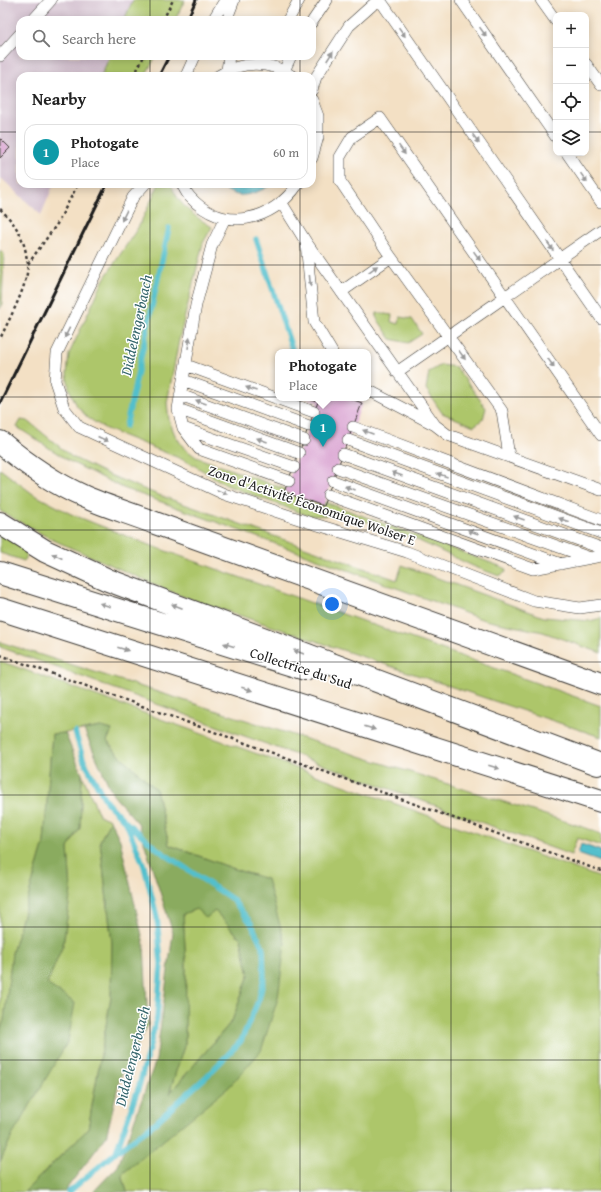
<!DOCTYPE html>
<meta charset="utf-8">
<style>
:root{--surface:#fff;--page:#f2f2f2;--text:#222;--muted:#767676;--line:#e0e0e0;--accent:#1a73e8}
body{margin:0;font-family:"Gentium Book Plus",serif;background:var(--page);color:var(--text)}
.controls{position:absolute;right:12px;top:12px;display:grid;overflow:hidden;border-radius:8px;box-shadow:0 2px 10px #0003}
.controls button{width:36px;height:36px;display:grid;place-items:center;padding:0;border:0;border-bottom:1px solid var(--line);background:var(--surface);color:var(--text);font:20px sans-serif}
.you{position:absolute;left:332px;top:604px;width:14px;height:14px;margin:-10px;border:3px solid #fff;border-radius:50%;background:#1a73e8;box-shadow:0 0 0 6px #1a73e833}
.badge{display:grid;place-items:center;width:26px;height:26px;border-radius:50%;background:var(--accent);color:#fff;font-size:13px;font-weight:700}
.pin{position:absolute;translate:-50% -33px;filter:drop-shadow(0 1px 2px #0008)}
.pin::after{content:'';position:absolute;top:21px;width:14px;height:12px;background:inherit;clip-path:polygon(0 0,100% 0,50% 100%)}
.popup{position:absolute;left:275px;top:349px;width:96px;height:52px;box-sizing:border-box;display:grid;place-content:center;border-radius:8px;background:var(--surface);filter:drop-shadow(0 1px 3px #0005);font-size:13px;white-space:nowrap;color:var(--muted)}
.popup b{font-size:15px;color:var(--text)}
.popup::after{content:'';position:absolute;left:50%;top:100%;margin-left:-8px;border:8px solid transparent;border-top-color:var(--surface)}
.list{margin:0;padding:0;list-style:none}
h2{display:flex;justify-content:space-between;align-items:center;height:52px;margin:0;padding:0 16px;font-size:17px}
h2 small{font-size:13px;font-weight:400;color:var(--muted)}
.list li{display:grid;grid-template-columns:26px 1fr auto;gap:12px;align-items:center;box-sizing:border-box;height:56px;margin:0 8px 8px;padding:0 8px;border:1px solid var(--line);border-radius:12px}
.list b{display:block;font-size:15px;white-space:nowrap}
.list p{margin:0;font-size:13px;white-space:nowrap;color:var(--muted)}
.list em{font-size:13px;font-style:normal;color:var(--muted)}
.icon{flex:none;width:22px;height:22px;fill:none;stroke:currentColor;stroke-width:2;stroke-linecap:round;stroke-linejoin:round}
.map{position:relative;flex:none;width:601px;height:1192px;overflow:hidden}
.search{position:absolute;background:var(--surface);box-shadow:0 2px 10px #0003;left:16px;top:16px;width:300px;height:44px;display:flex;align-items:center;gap:10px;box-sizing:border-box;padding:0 14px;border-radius:12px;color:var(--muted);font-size:15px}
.panel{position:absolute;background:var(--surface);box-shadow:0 2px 10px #0003;left:16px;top:72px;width:300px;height:116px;border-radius:12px}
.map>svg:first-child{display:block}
.industrial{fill:#d1bdcc}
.green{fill:#adc66b;stroke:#647144}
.forest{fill:#8aab5f;stroke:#53643e;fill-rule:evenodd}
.water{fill:#52bfcc;stroke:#376e74}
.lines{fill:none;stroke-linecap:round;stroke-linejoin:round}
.stream{stroke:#52bfcc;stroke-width:5.5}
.building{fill:#d495ca}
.service-casing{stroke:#3c3935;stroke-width:12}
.primary-casing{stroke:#3c3935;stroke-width:24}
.motorway-casing{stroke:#3c3935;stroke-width:24}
.path{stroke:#3c3935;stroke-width:2.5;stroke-dasharray:3 3;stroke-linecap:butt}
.service{stroke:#fff;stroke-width:11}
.primary{stroke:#fff;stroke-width:22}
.motorway{stroke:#fff;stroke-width:22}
.rail{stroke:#1c1c1c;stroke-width:3}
.oneway{fill:#999}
.grid{fill:none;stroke:#1c1c1c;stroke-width:1;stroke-opacity:0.55}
.labels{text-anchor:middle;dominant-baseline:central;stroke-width:3;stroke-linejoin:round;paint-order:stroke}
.street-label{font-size:14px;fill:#1c1c1c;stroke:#fff}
.water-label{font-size:15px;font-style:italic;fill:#34656b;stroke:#fff}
</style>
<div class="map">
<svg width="601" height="1192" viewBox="0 0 601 1192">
<rect width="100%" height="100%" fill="#fff"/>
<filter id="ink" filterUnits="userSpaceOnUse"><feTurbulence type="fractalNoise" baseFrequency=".025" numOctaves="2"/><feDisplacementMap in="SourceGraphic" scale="8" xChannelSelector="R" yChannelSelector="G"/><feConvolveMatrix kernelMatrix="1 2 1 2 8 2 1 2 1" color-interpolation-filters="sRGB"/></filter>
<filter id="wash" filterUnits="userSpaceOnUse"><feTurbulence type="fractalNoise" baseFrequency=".012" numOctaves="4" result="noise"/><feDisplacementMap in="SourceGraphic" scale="16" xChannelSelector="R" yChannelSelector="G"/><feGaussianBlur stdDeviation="0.9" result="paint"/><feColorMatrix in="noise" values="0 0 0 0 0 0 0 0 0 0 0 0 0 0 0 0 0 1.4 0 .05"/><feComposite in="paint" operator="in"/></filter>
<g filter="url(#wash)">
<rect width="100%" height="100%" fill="#f3e0c4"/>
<!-- industrial -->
<path class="industrial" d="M0 0H133L124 20H20V56H110L101 76H20V184H54L41 215 1 178 0 179Z"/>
<!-- green -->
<path class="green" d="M133 0H185L175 20H124Z
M110 56H156L145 76H101Z
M159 184H171C179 206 193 215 212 227L203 243 179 340 167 403 169 420 175 435 184 448 196 457 285 489V492L323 506 325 502 505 568 506 572 499 576 475 567 415 539 348 515 309 516 226 485 192 464 179 458 106 429 88 418 77 406 69 389 67 374 69 354 104 279 139 226Z
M0 250 4 254 2 305 0 309Z
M377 313 392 315 391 322 399 324 400 317 412 319 422 334 408 343 391 339 376 317Z
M441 365 456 367 486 408 483 419 474 426 442 413 426 389 429 372Z
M21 420 28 421 72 457 107 474 156 494 397 580 402 565 544 617 590 621 601 618V653L543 632 484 620 123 488 69 461 17 427Z
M0 469 33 494 71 514 149 545 601 706V737L179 595 51 539 0 511Z
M0 533 29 551 24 561 0 553Z
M0 642 580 826 601 834V846L577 838 571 855 0 647Z
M0 661 601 878V1192H127L122 1174 234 1081 267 879 240 871 169 845 156 789 117 753 107 741 112 730 101 727 65 733 52 734 44 843 12 953 4 1020 0 1031Z
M82 774 99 815 110 820 100 841 112 943 111 997 88 1129 24 1192H0V1162L12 1136 47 984 63 945 71 890 68 848 80 828Z
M196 909 215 911 241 939 249 975 232 1021 168 1095 185 1043 186 963 183 914Z"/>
<!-- forest -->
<path class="forest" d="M101 727 112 730 107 741 117 753 156 789 169 845 240 871 267 879 285 943 278 998 261 1051 229 1087 122 1174 127 1192H94V1191L118 1166 156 1060 173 933 138 823 113 795 84 730ZM196 909 206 918 215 911 241 939 249 975 232 1021 169 1094 185 1043 186 963 183 914Z
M65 733 82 774 80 828 68 848 71 890 63 945 47 984 75 1003 68 1041 12 1136 0 1162V1031L4 1020 12 953 44 843 52 734Z
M110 820 120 840 144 944 148 1025 120 1078 106 1137 67 1188V1192H24L88 1129 111 997 112 943 100 841Z"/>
<!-- water -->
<path class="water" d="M228 184H272C263 190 250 196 238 195 234 194 229 192 226 190Z
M581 844 601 851V862L578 854Z"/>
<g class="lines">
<!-- stream -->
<path class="stream" d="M256 239 293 352
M126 426 169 228
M116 1152 155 1123 208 1075 241 1041 259 999 264 978 263 948 251 923 232 899 160 851 127 823
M69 1192 116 1152 139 1086 157 1018 161 964 157 917 144 866 126 822 107 803 84 761 75 732"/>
</g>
<g id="blocks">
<!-- building -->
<path class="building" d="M0 138 10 148 0 158Z
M306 398H349L362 403 323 506 284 492 318 402Z"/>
</g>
</g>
<g filter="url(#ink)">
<use href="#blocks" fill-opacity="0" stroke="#3c3935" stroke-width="1"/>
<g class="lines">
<!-- service casing -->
<g class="service-casing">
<path id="service" d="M380 0 601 318
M461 0 556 137
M541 0 556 21
M33 20 51 0
M213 20 225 0
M229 20V13L234 0
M288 20 299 0
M312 22 327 0
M0 56 20 34
M586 64 601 85
M227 70 229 56
M284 71 291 56
M186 76 195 56
M218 76C241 61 269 60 292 76
M312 90 316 77 349 26 378 0
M312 100 318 116V137L312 158
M567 153 601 202
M145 184 133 197 57 353 55 381 64 408 79 427 224 494 308 522 407 552 534 601 580 608 601 605
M182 184C184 188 187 194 190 197 223 233 272 222 298 184
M281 202 306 242 435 425 448 435 601 490
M225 218 212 245 196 305 178 409 183 428 199 449 289 481
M306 243 314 322 332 352
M391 257 340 181V157L352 137 380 118 601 435
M341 292 391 257 502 411 509 456
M186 365 314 412
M397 372 601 230
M183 380 309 426
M368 390 433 424
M180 395 304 440
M178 409 299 453
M353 427 601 520
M183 428 294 467
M348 440 601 533
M343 454 601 548
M338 468 590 558
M333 481 561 564
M328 495 533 569 601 556"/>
</g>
<!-- primary casing -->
<g class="primary-casing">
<path id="primary" d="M0 442C25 463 55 484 85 497 108 507 132 514 155 523L601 684"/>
</g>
<!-- motorway casing -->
<g class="motorway-casing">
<path id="motorway" d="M0 523 45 551 108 580 598 764
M0 573 305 669
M0 609 601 801"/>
</g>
<!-- path -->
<path class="path" d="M163 20 173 0
M134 76 144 56
M0 209C14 222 22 234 26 253 26 257 28 261 28 265 27 288 9 319 0 339
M28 264 57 224 78 184
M0 655 601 871"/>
<!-- service -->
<use href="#service" class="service"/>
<!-- primary -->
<use href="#primary" class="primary"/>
<!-- motorway -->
<use href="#motorway" class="motorway"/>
<!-- rail -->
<path class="rail" d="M187 20 196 0
M159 76 169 56
M0 403 107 184"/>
</g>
<!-- one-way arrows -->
<defs><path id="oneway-solid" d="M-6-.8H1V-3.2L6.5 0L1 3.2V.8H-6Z"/></defs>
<g class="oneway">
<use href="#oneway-solid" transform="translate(402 32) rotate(55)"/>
<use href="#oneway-solid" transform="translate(483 32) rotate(55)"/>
<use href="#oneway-solid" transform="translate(330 56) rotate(-57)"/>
<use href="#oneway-solid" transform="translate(476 139) rotate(55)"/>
<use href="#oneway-solid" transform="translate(402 150) rotate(55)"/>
<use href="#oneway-solid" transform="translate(584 178) rotate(55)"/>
<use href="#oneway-solid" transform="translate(124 216) rotate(116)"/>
<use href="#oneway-solid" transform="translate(550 246) rotate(55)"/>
<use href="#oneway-solid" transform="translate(477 256) rotate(55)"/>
<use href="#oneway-solid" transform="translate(373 269) rotate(-36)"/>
<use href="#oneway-solid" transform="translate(310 281) rotate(84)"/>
<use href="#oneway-solid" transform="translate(67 333) rotate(116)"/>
<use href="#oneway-solid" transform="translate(189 343) rotate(-80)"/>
<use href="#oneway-solid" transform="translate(462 355) rotate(54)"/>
<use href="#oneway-solid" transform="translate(551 363) rotate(55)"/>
<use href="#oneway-solid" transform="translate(251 389) rotate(-160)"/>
<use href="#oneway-solid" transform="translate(201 402) rotate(-160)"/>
<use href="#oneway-solid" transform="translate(368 432) rotate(-159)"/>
<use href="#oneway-solid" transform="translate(103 439) rotate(25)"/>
<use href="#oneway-solid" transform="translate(262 440) rotate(-160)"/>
<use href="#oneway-solid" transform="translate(397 474) rotate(-160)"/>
<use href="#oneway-solid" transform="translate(442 475) rotate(-160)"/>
<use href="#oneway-solid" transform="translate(350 488) rotate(-160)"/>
<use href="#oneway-solid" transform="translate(222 492) rotate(22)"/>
<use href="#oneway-solid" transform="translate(519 518) rotate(-160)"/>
<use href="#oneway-solid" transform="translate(564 520) rotate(-160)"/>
<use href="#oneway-solid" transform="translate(473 532) rotate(-160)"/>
<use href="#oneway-solid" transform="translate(57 556) rotate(-155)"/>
<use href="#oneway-solid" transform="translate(105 605) rotate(-162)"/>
<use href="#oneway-solid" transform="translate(177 606) rotate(-159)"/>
<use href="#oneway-solid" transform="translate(229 645) rotate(-162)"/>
<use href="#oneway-solid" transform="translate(123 649) rotate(18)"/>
<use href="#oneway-solid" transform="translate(299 652) rotate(-159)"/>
<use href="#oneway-solid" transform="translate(247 689) rotate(18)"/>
<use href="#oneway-solid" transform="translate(370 728) rotate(18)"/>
<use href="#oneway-solid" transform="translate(494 767) rotate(18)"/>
</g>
</g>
<!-- grid -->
<path class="grid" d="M150 0V20M300 0V20M451 0V1192M150 56V76M300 56V76M0 132H20M312 132H556M586 132H601M150 184V1192M300 184V1192M0 265H601M0 397H601M0 530H601M0 662H601M0 795H601M0 927H601M0 1060H601"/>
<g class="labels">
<!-- street labels -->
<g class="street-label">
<text transform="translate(312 505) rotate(19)">Zone d'Activité Économique Wolser E</text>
<text transform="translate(301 668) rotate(18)">Collectrice du Sud</text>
</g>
<!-- water labels -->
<g class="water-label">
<text transform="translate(136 325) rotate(-78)">Diddelengerbaach</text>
<text transform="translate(132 1056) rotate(-76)">Diddelengerbaach</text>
</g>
</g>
</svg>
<div class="controls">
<button>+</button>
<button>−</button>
<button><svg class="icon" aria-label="locate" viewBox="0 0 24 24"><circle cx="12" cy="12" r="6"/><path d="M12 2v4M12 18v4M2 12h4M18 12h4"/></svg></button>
<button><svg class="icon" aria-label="layers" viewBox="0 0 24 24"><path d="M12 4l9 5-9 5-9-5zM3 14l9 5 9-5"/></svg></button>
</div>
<div class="you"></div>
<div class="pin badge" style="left:323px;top:447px;background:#0f9aa8">1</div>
<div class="popup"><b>Photogate</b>Place</div>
<div class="search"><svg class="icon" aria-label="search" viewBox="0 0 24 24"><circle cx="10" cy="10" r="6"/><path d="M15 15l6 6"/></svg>Search here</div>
<section class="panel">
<h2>Nearby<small></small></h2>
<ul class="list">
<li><span class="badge" style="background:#0f9aa8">1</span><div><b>Photogate</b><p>Place</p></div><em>60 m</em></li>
</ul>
</section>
</div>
